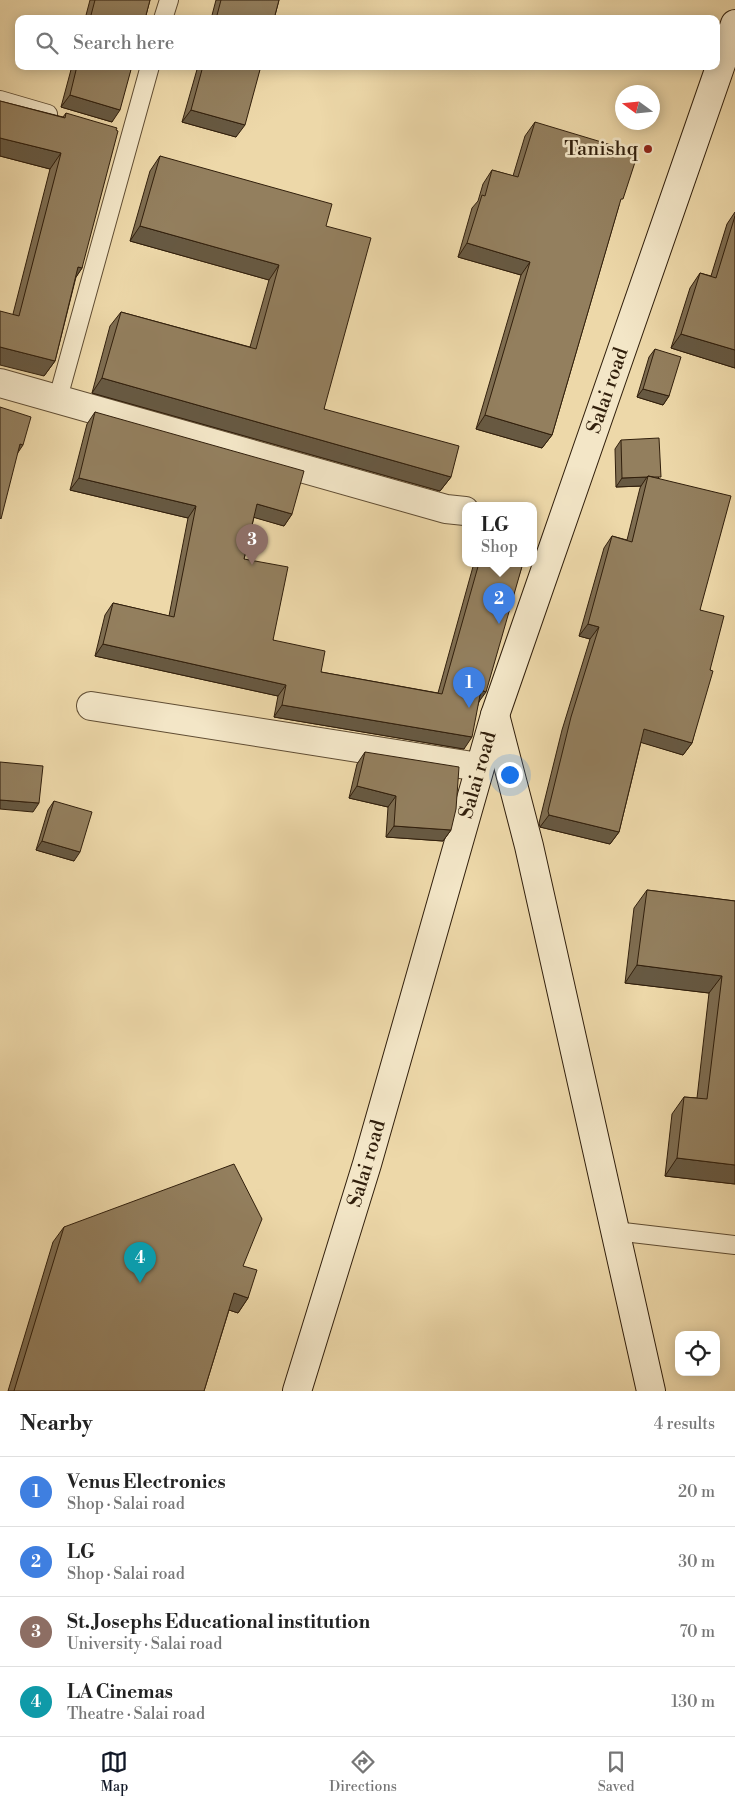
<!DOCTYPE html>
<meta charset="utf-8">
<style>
:root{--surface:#fff;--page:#f2f2f2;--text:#222;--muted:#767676;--line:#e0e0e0;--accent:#111827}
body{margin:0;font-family:"Libre Bodoni",serif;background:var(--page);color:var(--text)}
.controls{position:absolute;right:15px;bottom:15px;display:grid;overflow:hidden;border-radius:10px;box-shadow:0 2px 12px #0003}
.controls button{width:45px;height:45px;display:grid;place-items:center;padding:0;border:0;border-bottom:1px solid var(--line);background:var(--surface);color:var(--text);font:25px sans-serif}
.compass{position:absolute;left:615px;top:85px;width:45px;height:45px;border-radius:50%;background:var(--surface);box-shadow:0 2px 12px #0003;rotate:285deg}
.you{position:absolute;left:509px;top:774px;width:18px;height:18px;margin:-12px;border:4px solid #fff;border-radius:50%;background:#1a73e8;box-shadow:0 0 0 8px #1a73e833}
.badge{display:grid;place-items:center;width:32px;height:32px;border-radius:50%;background:var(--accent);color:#fff;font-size:16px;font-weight:700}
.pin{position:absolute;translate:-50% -41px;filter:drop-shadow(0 1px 2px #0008)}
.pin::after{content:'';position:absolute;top:26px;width:18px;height:15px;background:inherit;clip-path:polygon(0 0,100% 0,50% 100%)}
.popup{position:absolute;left:462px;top:502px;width:75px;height:65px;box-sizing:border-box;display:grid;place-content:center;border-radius:10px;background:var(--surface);filter:drop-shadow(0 1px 4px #0005);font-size:16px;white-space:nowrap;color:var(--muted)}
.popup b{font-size:19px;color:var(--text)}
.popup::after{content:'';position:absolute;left:50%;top:100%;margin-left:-10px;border:10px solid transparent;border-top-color:var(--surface)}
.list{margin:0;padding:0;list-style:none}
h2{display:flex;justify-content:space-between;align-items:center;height:65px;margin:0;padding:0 20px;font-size:21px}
h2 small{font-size:16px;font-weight:400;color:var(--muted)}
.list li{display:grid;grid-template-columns:32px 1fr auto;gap:15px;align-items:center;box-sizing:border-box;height:70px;padding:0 20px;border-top:1px solid var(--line)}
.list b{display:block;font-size:19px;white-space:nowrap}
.list p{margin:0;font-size:16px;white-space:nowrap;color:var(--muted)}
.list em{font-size:16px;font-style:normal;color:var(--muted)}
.icon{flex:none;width:28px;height:28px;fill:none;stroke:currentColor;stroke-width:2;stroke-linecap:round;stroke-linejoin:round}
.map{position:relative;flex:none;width:735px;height:1391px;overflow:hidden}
.search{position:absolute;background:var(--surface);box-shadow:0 2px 12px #0003;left:15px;right:15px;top:15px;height:55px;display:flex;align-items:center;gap:12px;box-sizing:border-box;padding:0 18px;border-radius:10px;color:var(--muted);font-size:19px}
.sheet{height:345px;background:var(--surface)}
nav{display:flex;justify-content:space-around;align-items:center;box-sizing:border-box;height:70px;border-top:1px solid var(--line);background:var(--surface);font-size:14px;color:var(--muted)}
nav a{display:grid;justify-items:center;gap:2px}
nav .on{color:var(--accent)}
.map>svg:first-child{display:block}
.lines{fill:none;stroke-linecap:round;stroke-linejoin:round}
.lane-casing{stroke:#604d33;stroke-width:20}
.street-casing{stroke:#604d33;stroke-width:30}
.secondary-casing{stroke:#311f0c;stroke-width:30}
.lane{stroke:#f3e6c7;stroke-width:18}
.street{stroke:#f3e6c7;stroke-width:28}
.secondary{stroke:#f3e6c7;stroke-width:28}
.wall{fill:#7e6d51;stroke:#311f0c}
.shaded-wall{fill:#675942;stroke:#311f0c}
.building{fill:#937f5e;stroke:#311f0c}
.poi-dot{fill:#8f2418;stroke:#f3e6c7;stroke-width:2}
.labels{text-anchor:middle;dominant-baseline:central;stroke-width:5;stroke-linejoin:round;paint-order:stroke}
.poi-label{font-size:20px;fill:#311f0c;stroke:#f3e6c7;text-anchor:end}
.street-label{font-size:20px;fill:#311f0c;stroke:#f3e6c7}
</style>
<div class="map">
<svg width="735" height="1391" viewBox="0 0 735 1391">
<rect width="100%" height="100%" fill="#edd8a9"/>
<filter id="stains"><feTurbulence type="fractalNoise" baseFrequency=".004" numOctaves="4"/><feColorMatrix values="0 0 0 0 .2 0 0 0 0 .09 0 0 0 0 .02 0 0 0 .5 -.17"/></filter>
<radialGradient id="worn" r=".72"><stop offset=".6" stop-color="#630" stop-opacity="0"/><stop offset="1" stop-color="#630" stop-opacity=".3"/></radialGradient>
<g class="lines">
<!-- lane casing -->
<g class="lane-casing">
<path id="lane" d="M163 19 169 0
M0 100 48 114
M58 398 150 66
M615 1231 735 1245"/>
</g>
<!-- street casing -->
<g class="street-casing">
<path id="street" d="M0 383 446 509 465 511
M91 706 479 767"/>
</g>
<!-- secondary casing -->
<g class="secondary-casing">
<g id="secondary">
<path d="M495 715 529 846 651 1391"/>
<path id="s1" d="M297 1391 367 1164 495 715 735 24"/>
</g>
</g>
<!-- lane -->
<use href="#lane" class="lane"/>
<!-- street -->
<use href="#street" class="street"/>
<!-- secondary -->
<use href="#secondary" class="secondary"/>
</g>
<!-- wall -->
<path class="wall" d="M90 0H150L145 19H85Z
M216 0H279L274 19H211Z
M72 66H132L112 122 61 107Z
M198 66H261L236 137 182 122Z
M0 101 63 117 66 113 82 268 76 277 55 361 44 376 13 314 50 169 0 156Z
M535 122 619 205 552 435 542 448 476 429 521 275 458 257 472 208 478 201 483 184 492 170 513 176 525 136Z
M160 156 326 226 324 409 451 477 440 491 92 393 110 326 121 312 250 347 269 280 130 241 150 171Z
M735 212V368L671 348 690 288 700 273 711 276 727 224Z
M655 349 669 396 663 405 637 397 649 357Z
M95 412 292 514 284 526 254 517 244 559 273 640 321 672 438 693 474 563H523L464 749 274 717 278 696 95 656 105 615 113 603 169 616 188 518 70 490 87 424Z
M621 440 659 478 700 610 710 670 692 743 683 755 641 742 619 832 610 844 540 827 539 823 562 730 590 639 579 636 604 548 612 536 627 540 640 488 641 486 616 487 615 449Z
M365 752 451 830 443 841 386 837 388 807 349 798 357 764Z
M54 801 74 861 36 850 48 810Z
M647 890 735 901V1184L665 1176 672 1114 684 1097 697 1098 709 993 625 983 634 908Z
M64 1227 243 1266 248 1298 238 1313 229 1310 204 1391H8L53 1242Z"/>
<!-- shaded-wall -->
<path class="shaded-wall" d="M70 95 120 110 112 122 61 107Z
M191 110 245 125 236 137 182 122Z
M0 138 61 153 50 169 0 156Z
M140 226 279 265 269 280 130 241Z
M467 243 530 262 521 275 458 257Z
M78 267 82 268 72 283Z
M681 334 735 350V368L671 348Z
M0 347 55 361 44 376 0 365Z
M102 378 451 477 440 491 92 393Z
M643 389 669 396 663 405 637 397Z
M485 415 552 435 542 448 476 429Z
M20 444 23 445 17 454Z
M647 477 641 486 616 487 622 478Z
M79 478 196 506 188 518 70 490Z
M257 504 292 514 284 526 249 516Z
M588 624 599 627 590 639 579 636Z
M103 644 286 685 278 696 95 656Z
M481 690 486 692 478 703Z
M282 705 472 737 464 749 274 717Z
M644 729 692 743 683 755 636 741Z
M357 786 396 796 388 807 349 798Z
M0 800 39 803 33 812 0 809Z
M549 815 619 832 610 844 540 827Z
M394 826 451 830 443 841 386 837Z
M42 841 80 852 74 861 36 850Z
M637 965 722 976 709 993 625 983Z
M677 1158 735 1165V1184L665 1176Z
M234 1293 248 1298 238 1313 223 1308Z"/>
<!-- building -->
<path class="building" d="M95 0H150L145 19H90Z
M221 0H279L274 19H216Z
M77 66H132L120 110 70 95Z
M203 66H261L245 125 191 110Z
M0 101 65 118 66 113 117 128 116 130 118 131 82 268 78 267 55 361 0 347V311L19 316 61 153 0 138Z
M535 122 638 153 623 199H621L552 435 485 415 530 262 467 243 482 195 485 196 492 170 518 177Z
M160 156 332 204 326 226 371 238 324 409 459 446 451 477 102 378 121 312 256 349 279 265 140 226Z
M735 216V350L681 334 700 273 716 278Z
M655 349 681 357 669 396 643 389Z
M0 407 31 417 23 445 20 444 1 519 0 518Z
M95 412 304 471 292 514 257 504 244 559 288 567 273 640 325 651 321 672 442 694 479 563H523L486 692 481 690 472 737 282 705 286 685 103 644 113 603 174 617 196 506 79 478Z
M659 438 661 477H654L648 476 647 477 622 478 621 440Z
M648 476 731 496 700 610 724 616 710 670 713 671 692 743 644 729 619 832 549 815 548 811 571 717 599 627 588 624 612 536 632 542Z
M365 752 459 767 456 809 451 830 394 826 396 796 357 786Z
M0 762 43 766 39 803 0 800Z
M54 801 92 812 80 852 42 841Z
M647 890 735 901V1165L677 1158 684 1097 707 1099 722 976 637 965Z
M234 1164 262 1219 243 1266 257 1270 248 1298 234 1293 204 1391H14L64 1227Z"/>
<!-- markers -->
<circle class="poi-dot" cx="648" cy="149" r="5"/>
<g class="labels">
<!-- poi labels -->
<g class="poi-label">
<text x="638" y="149">Tanishq</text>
</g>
<!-- street labels -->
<g class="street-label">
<text stroke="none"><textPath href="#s1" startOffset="1048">Salai road</textPath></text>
<text stroke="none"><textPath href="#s1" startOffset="642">Salai road</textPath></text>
<text stroke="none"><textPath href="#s1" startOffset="238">Salai road</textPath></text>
</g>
</g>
<rect width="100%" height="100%" filter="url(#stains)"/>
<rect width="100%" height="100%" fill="url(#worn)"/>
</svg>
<div class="controls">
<button><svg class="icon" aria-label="locate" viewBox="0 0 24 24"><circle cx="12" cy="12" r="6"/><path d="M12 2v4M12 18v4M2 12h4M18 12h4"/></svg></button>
</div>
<svg class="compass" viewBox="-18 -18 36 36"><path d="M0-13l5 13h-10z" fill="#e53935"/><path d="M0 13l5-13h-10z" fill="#767676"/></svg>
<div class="you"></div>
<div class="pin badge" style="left:469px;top:708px;background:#3f7fe0">1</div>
<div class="pin badge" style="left:499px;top:624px;background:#3f7fe0">2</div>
<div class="popup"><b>LG</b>Shop</div>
<div class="pin badge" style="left:252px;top:565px;background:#8d6e63">3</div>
<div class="pin badge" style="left:140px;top:1283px;background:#0f9aa8">4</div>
<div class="search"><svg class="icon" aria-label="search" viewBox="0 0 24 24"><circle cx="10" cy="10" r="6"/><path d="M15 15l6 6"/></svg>Search here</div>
</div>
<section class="sheet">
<h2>Nearby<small>4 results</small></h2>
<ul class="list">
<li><span class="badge" style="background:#3f7fe0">1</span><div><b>Venus Electronics</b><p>Shop · Salai road</p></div><em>20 m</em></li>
<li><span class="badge" style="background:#3f7fe0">2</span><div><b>LG</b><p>Shop · Salai road</p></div><em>30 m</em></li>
<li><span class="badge" style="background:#8d6e63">3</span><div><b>St. Josephs Educational institution</b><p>University · Salai road</p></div><em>70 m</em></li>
<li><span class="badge" style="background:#0f9aa8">4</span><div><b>LA Cinemas</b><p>Theatre · Salai road</p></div><em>130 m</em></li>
</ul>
</section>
<nav>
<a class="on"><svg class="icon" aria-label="map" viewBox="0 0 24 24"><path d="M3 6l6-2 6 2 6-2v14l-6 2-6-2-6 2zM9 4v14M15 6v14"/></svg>Map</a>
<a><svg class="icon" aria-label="directions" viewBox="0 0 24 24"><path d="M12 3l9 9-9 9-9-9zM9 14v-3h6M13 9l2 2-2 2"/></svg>Directions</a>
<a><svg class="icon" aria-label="saved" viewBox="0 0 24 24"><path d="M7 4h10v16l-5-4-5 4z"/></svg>Saved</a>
</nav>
